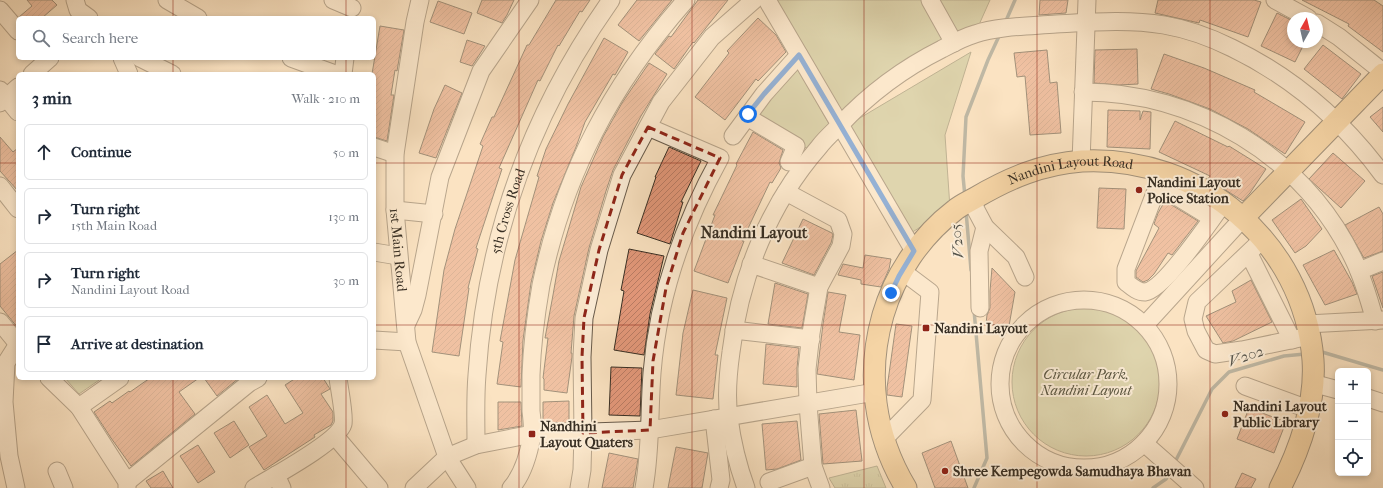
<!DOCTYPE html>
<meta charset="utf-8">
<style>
:root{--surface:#fff;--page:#f6f6f7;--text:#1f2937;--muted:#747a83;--line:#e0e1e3}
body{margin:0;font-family:"IM FELL French Canon",serif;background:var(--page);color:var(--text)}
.controls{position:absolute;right:12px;bottom:12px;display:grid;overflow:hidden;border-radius:6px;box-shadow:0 2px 6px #0003}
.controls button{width:36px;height:36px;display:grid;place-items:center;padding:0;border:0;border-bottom:1px solid var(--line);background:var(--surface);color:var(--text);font:20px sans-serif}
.compass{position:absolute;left:1287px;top:12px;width:36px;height:36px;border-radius:50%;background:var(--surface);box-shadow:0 2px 6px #0003;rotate:8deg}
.stop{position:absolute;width:12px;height:12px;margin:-9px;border:3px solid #1a73e8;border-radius:50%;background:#fff}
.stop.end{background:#1a73e8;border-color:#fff;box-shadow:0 1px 4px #0008}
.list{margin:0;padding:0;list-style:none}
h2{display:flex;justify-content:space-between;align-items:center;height:52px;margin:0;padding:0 16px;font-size:17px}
h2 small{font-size:13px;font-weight:400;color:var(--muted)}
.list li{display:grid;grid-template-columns:26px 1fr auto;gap:12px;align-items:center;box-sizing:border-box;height:56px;margin:0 8px 8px;padding:0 8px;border:1px solid var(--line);border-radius:6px}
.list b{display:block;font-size:15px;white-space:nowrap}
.list p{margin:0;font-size:13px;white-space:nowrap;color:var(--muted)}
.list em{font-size:13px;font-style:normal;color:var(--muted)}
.icon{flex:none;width:22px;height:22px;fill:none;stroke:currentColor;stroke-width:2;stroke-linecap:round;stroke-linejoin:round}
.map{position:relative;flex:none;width:1383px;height:488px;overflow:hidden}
.search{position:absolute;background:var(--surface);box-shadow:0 2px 6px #0003;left:16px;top:16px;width:360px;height:44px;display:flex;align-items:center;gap:10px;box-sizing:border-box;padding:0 14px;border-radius:6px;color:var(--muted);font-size:15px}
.panel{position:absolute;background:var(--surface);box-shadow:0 2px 6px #0003;left:16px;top:72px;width:360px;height:308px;border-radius:6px}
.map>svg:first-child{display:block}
.grass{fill:url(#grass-tufts);stroke:#7a795c}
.park{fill:#bdc494;stroke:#7a795c}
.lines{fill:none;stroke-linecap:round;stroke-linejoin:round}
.stream{stroke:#77837f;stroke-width:3.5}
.building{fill:url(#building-hatch);stroke:#372e23}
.minor-casing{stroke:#685b4b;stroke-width:19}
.major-casing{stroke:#372e23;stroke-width:23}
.minor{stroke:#fcedd7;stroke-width:17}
.major{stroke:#eec281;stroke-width:21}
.route{stroke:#1a73e8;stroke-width:5}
.marked{fill:none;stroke:#8f2418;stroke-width:3;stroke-dasharray:8 5;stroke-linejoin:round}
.grid{fill:none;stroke:#8f2418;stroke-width:1;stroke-opacity:0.55}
.poi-dot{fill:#8f2418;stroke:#fcedd7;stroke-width:1.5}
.labels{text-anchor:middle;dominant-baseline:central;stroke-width:4;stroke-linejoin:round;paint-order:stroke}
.street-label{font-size:14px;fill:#372e23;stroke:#fcedd7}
.poi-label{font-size:14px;font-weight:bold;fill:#372e23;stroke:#fcedd7;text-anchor:start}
.park-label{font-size:14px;font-style:italic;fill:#58543f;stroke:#fcedd7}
.water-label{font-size:15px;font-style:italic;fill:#52524a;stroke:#fcedd7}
.quarter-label{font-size:16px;font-weight:bold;fill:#372e23;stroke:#fcedd7}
</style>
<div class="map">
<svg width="1383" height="488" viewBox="0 0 1383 488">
<defs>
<pattern id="grass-tufts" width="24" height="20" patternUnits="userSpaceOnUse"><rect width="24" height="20" fill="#bdc494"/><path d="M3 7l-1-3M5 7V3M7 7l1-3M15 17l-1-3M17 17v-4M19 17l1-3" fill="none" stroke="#9aa078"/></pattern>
<pattern id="building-hatch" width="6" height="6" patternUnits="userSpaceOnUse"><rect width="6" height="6" fill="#e3987a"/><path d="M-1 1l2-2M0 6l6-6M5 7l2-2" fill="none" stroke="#b97c64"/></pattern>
</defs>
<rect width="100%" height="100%" fill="#fbe3c2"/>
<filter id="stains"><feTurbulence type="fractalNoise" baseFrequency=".005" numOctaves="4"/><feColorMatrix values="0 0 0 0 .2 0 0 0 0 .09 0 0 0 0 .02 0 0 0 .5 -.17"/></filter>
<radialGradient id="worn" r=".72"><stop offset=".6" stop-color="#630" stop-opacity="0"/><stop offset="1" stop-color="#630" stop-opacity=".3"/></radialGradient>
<!-- grass -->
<path class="grass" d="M877 466 886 488H835L829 478Z"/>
<!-- park -->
<path class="park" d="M771 0H925L949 43 837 124Z
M936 0H990L978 27 957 37Z
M971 52 945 135 950 208 911 233 843 128Z
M797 67 829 124 811 151 755 115Z
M1012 382a74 74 0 1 1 148 0a74 74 0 1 1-148 0Z
M65 378H102L79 394Z"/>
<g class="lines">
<!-- stream -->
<path class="stream" d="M1005 23 1015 0
M965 197 963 176 966 117 988 60 1000 34
M966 211 971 270
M1319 353 1322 352 1383 370
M1174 464 1212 389 1229 372 1284 356 1305 354
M974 488 987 458 974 310
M1153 488 1166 479 1170 473"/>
</g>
<!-- building -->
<path class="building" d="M27 0H52L57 5 42 18H20L19 17 32 6Z
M482 0H514L507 15 502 23 477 13Z
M556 0H590L582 12 580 11 559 46 558 45 540 81 538 80 499 168 502 169 476 248 478 249 468 288H469L459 356 432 352 444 270 455 229 483 146 480 144 492 117H494L527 45H529Z
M637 0H672L639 41 618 25Z
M698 0H728L694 43 693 42 674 69 655 54 669 36 671 37Z
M1040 0H1068L1066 13 1039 15Z
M1158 0H1254L1261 2 1248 37 1200 20 1199 23 1155 13Z
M1302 0H1374L1383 6V52L1348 26 1349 24Z
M438 1 472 13 464 34 430 22Z
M1277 13 1293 21V42H1305L1295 62 1261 46Z
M758 18 776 35 786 52 758 81 756 79 725 120 695 97 729 53 727 51Z
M380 26 404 30 397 71 395 70 391 95H394L387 141 374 137V74H372Z
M604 38 628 52 615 75 613 74 585 122 576 147 553 203 541 241 531 283 523 340 521 387 497 384 503 342 500 341 515 260 539 177 537 176 546 149 568 104Z
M467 40 485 46 472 66 460 62Z
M1323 45 1361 74 1342 99 1304 69Z
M1137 49 1138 84 1119 85 1094 83 1095 50Z
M1047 50 1050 83 1057 82 1061 133 1030 135 1025 76 1017 77 1014 53Z
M1164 54 1204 68 1255 90 1254 92 1305 122 1285 154 1248 129 1210 109 1169 94 1151 89Z
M649 63 667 74 641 116 613 170 606 191 589 248 574 316 571 353H572V357L567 393 544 390V379L543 378 548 338H545L553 295 559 261 581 187 603 137 622 103Z
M445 85 462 93 436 158 419 153 434 109Z
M1383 107V132L1370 117Z
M1108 110 1140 111V120L1143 111 1151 112 1150 149 1107 147Z
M1175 121 1228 147 1229 146 1266 169 1250 193 1243 201 1208 179 1210 176 1159 152Z
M753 132 783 150 779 163 781 168 772 183 770 182 742 241H744L728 283 694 271 715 215H713L737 165 736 164Z
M0 137 13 152 18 148V191L0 171Z
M669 147 701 161 681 202H683L670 244 637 233 656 177H655Z
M1333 153 1365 181 1341 208 1309 179Z
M1099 188 1126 189 1124 229 1097 228Z
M1301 199 1322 229 1306 246 1295 253 1272 220Z
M1165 201 1198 221 1172 255 1168 253 1154 274 1148 280 1143 282 1136 277V271L1159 228 1154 224 1158 213Z
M1379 207 1383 214V251L1364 258 1345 225Z
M803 219 832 233 833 235 831 243 814 275 782 263Z
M629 249 664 256 650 314 644 355 614 350 624 291 621 290Z
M18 250V328L0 306V264Z
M1334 250 1352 282 1357 294 1325 305 1303 265Z
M865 255 891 259 889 269 881 287 861 284V280L838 275 843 264 863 268Z
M992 268 1015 292 1009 326 986 324 987 315 990 308V291Z
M1383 272V308L1372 276Z
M1251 280 1272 322 1233 341 1223 343 1206 316 1236 302 1232 291Z
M775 283 808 294 802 328 768 324Z
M693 290 727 298 715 355H718L713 399 676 395 683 333Z
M828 292 846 295 839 332 860 335 854 380 817 374 823 324Z
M896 324 912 326 902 397 887 395V388Z
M766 344 799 348 797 368V387L763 384Z
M611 367 642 368 640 416 609 415Z
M150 378H199L179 392 195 414 131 466 111 438 94 412 110 401 112 403 129 391 130 392Z
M204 378H239L217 396Z
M296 378H323L330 389 321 394 333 412V421L331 425 314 435 315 437 264 470 249 447 267 436 249 407 267 395 285 424 303 413 285 385Z
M569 401V423L543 422V402Z
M498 402H521L522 426 498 430Z
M1249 408 1286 422 1274 453 1237 439Z
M856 410 862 461 823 464 819 414Z
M234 421 249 445 230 458 214 433Z
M797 421 801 460 777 469 766 470 762 424Z
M951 441 968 488H935L922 453Z
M198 445 215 472 198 483 180 456Z
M676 447 708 453 702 488H668Z
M609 453 638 459 633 488H602Z
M163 471 173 488H151L146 481Z
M1242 473 1256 479 1251 488H1235Z"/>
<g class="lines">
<!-- minor casing -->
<g class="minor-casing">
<g id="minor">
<path d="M75 0 78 10 89 18"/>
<path d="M167 0 198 18"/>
<path d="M333 0 352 8"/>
<path id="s1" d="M420 0 415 22 395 154V210L407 342 447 457 467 488"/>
<path d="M767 0 914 251"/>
<path d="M930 0 954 43"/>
<path d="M1275 0 1308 18"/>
<path d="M0 10 18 31"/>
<path d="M1317 23 1339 37 1383 72"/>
<path d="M122 58 129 74"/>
<path d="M140 58 172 74"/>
<path d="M291 58 335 74"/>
<path d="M32 74 50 58"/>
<path d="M343 74 345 58"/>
<path d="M0 90 18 112"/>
<path d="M1083 92C1196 92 1303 156 1353 258 1363 278 1369 299 1375 321"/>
<path d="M0 103 18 87"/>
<path d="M747 117 796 146 789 162"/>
<path d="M733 136 764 94 799 55"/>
<path d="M374 147 395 154"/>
<path d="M1081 162 1087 0"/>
<path d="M1163 172 1126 269V282C1131 286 1137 292 1145 292 1164 290 1211 220 1224 202"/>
<path d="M1158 185 1212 218"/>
<path d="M0 186 18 209"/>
<path d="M786 192 838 220 843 234 841 246 819 287 811 333 807 369 808 404 813 466 821 488"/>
<path d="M973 199 976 210 985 227 1016 257 1025 277"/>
<path d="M395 210 434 214"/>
<path d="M1263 239 1197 302 1193 319 1196 331 1206 350 1215 354 1242 350 1310 336"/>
<path d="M374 252 398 256"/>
<path d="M1249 254 1292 340"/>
<path d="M751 264 819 287"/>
<path d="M1359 271 1383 261"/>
<circle cx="1084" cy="384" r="84"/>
<path d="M980 308 979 251 985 227"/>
<path d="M0 322 18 344"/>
<path d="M1307 324 1383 320"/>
<path d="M406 325 413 310 417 295 440 177 481 71 530 0"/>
<path d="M1145 325 1243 218"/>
<path d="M734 330 811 339"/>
<path d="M374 340 407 342"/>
<path d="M49 378 79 407 127 482V488"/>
<path d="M1312 383 1338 390"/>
<path d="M1245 386 1308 409"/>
<path d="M1368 398 1383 403"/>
<path d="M79 407 120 378"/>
<path d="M714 419 721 480 719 488"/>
<path d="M335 436 379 488"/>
<path d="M883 440 922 400 930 292 902 271"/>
<path d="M1144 443 1195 488"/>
<path id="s2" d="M476 445C476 421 475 398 477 375 486 236 531 113 611 0"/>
<path d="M57 471 64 488"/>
<path d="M276 475 282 488"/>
<path d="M127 482 249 383 258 378"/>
<path d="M769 482 813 466"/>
<path d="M16 488 9 456 4 402 6 363 18 344"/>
<path d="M254 488C272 477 338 442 343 424 345 416 339 387 338 378"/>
<path d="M414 488 447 457 476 445 532 434 650 430 875 392"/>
<path d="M511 488C523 474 529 453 532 435 533 428 532 419 531 411 531 399 531 387 531 375 532 345 536 314 541 285 564 174 611 85 686 0"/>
<path d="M579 488 582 470 583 433 582 357 584 318 599 250 622 175 661 102 712 37 754 0"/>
<path d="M644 488C651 450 649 412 652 373 658 296 683 225 720 158L648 127"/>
<path d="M746 488C738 466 732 441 729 418 726 397 728 373 731 352 740 277 769 204 819 147 825 139 833 132 840 125 870 93 904 68 942 49 953 43 964 37 975 34 998 26 1032 26 1056 24 1092 22 1129 19 1164 25 1187 29 1210 37 1232 48 1292 77 1343 121 1383 175"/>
</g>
</g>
<!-- major casing -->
<g class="major-casing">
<g id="major">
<path d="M1243 218 1383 74"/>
<path id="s3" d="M906 488C874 435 866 374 883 315 895 274 921 236 955 210 961 205 968 202 975 198 1009 178 1042 164 1082 161 1199 155 1304 242 1313 360 1316 404 1300 449 1280 488"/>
</g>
</g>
<!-- minor -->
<use href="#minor" class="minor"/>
<!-- major -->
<use href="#major" class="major"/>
</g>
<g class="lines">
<!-- route -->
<path class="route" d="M748 114 764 94 799 55 914 251 899 276 891 293"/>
</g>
<!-- marked area -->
<path d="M0 0H1383V488H0ZM648 127 720 158 683 233 666 288 653 361 650 430 583 433 582 357 584 318 599 250 622 175Z" fill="#fbe3c2" fill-opacity=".55" fill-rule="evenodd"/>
<path class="marked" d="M648 127 720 158 683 233 666 288 653 361 650 430 583 433 582 357 584 318 599 250 622 175Z"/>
<!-- grid -->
<path class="grid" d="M173 0V18M346 0V18M519 0V488M692 0V488M864 0V488M1037 0V488M1210 0V488M173 58V74M346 58V74M0 163H18M374 163H1383M0 325H18M374 325H1383M173 378V488M346 378V488"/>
<!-- markers -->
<g class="poi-dot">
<circle cx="1139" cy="190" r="4"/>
<rect x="922" y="324" width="8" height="8" rx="2"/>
<circle cx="1225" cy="414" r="4"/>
<rect x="528" y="430" width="8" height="8" rx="2"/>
<circle cx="945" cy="471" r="4"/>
</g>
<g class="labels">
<!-- street labels -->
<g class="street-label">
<text stroke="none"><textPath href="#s3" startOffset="434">Nandini Layout Road</textPath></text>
<text stroke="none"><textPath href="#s2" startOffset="237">5th Cross Road</textPath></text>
<text stroke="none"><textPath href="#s1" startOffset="252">1st Main Road</textPath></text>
</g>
<!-- poi labels -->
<g class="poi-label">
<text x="1147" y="182">Nandini Layout<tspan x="1147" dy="16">Police Station</tspan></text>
<text x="934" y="328">Nandini Layout</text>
<text x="1233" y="406">Nandini Layout<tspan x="1233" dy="16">Public Library</tspan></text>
<text x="540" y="426">Nandhini<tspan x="540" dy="16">Layout Quaters</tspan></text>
<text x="953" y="471">Shree Kempegowda Samudhaya Bhavan</text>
</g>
<!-- park labels -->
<g class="park-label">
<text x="1086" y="374">Circular Park,<tspan x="1086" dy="16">Nandini Layout</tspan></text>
</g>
<!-- water labels -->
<g class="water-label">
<text transform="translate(957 241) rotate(-95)">V205</text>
<text transform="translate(1246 356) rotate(-19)">V202</text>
</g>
<!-- quarter labels -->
<g class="quarter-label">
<text x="754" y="232">Nandini Layout</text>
</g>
</g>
<rect width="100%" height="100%" filter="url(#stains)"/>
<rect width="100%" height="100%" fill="url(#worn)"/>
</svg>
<div class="controls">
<button>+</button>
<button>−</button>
<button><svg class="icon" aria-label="locate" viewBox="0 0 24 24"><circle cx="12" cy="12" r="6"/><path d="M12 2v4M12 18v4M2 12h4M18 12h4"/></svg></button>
</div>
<svg class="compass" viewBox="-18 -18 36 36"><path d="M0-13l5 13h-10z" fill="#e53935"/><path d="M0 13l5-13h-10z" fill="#747a83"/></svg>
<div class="stop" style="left:748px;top:114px"></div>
<div class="stop end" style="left:891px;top:293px"></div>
<div class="search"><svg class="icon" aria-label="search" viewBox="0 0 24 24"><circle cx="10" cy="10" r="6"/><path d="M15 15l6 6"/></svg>Search here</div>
<section class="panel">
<h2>3 min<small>Walk · 210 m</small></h2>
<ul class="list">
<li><svg class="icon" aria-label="ahead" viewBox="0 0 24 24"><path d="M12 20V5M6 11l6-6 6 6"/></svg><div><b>Continue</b></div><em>50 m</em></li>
<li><svg class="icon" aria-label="right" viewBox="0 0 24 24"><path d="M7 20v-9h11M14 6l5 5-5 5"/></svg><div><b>Turn right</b><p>15th Main Road</p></div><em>130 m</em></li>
<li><svg class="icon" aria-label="right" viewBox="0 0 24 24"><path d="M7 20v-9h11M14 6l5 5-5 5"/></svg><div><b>Turn right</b><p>Nandini Layout Road</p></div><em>30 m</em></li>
<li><svg class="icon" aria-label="arrive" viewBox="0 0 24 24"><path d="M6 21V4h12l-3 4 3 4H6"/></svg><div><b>Arrive at destination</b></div></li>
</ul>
</section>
</div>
